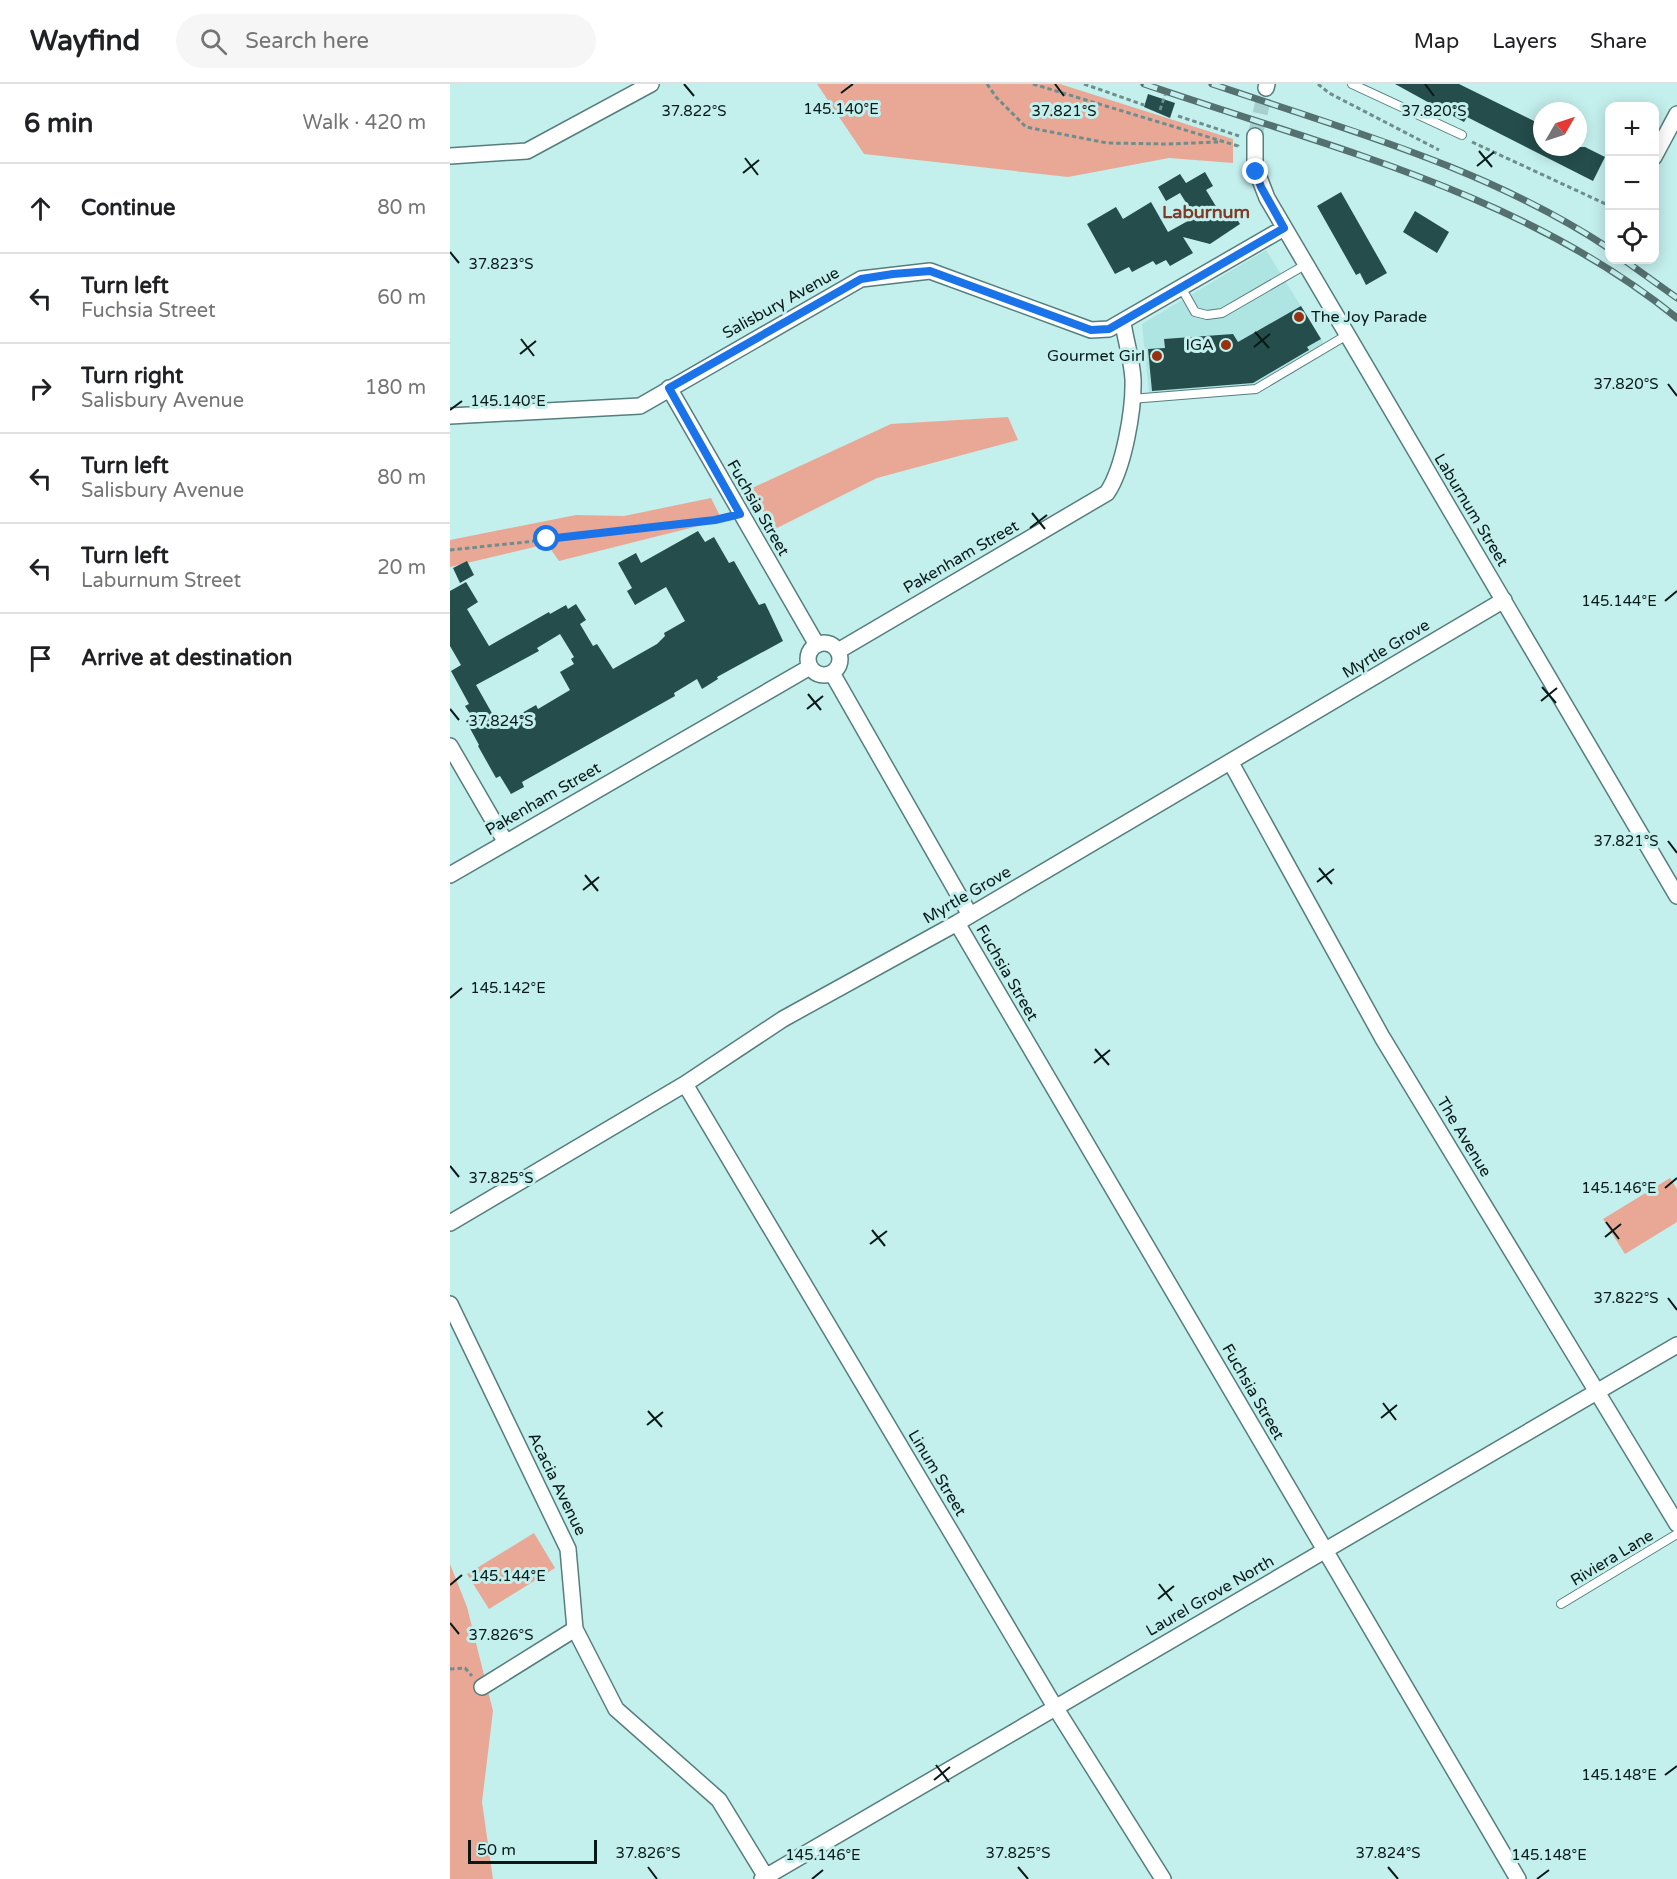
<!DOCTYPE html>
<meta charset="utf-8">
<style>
:root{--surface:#fff;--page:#f6f6f6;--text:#202124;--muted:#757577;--line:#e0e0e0}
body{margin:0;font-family:"Varela Round",sans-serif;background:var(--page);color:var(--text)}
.controls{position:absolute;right:18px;top:18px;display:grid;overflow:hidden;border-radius:12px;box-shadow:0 3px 15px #0003}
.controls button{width:54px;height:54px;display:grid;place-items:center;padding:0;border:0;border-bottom:2px solid var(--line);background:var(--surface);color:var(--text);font:30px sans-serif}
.compass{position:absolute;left:1083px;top:18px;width:54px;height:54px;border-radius:50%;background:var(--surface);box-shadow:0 3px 15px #0003;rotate:51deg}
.scale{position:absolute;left:18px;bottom:15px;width:129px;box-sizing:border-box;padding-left:6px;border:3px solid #081918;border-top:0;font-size:16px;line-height:21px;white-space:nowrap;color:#081918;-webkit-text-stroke:4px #c3efed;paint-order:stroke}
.stop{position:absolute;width:18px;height:18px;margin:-14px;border:4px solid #1a73e8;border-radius:50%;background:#fff}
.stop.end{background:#1a73e8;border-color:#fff;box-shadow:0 2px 6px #0008}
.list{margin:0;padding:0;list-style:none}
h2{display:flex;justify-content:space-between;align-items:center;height:78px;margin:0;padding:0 24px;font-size:26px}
h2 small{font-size:20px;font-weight:400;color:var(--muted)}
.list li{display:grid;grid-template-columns:39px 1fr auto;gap:18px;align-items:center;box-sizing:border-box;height:90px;padding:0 24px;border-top:2px solid var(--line)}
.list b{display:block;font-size:22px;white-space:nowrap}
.list p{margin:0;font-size:20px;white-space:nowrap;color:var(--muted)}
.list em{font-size:20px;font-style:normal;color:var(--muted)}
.icon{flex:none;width:33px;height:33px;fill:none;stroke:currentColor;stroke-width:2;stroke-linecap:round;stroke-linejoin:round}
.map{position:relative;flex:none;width:1227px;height:1795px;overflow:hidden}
header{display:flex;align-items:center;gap:36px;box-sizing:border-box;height:84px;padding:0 30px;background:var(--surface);border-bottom:2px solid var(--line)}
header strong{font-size:28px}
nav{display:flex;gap:33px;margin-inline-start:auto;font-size:21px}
.search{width:420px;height:54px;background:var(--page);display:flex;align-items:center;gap:15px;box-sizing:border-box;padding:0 21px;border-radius:33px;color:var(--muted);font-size:22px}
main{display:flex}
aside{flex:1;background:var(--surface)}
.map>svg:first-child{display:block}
.built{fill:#aee4e2}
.green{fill:#e8a895}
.building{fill:#244d4c;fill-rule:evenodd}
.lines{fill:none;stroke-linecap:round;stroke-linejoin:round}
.minor-tunnel{stroke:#a7cfcd;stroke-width:15;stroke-dasharray:15 8;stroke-linecap:butt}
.service-casing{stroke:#557e7d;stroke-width:10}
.minor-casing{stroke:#557e7d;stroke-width:18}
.path{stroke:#6e8e8d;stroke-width:3;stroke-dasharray:4.5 3;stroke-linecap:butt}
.service{stroke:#fff;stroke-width:8}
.minor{stroke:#fff;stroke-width:15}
.rail-casing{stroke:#54706f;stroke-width:7}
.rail{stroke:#c3efed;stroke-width:4.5;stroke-dasharray:14;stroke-linecap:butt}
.route{stroke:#1a73e8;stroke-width:8}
.ticks{fill:none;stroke:#081918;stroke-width:2}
.poi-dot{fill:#98310f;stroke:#c3efed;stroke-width:2}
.labels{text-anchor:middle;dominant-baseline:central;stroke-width:6;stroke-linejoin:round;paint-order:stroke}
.street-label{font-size:16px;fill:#081918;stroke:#c3efed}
.poi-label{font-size:16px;fill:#081918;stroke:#c3efed;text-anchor:end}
.neighbourhood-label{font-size:18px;font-weight:bold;fill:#7f3b27;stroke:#c3efed}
.ticks-label{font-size:15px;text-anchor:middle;fill:#081918;stroke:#c3efed;stroke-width:6;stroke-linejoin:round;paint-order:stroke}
</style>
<header>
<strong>Wayfind</strong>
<div class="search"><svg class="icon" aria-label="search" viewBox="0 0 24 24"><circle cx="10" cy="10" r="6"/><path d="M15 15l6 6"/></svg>Search here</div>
<nav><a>Map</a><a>Layers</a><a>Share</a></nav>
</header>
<main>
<aside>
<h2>6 min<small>Walk · 420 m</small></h2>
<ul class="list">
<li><svg class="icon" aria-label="ahead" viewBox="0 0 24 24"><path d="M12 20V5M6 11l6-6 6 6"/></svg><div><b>Continue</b></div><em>80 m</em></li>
<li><svg class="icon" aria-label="left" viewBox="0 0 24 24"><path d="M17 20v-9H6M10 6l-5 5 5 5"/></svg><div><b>Turn left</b><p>Fuchsia Street</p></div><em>60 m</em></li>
<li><svg class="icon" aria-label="right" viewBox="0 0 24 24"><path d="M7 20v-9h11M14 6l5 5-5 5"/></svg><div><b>Turn right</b><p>Salisbury Avenue</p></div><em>180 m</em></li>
<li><svg class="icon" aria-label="left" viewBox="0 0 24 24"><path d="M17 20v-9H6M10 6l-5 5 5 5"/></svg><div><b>Turn left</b><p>Salisbury Avenue</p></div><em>80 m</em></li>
<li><svg class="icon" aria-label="left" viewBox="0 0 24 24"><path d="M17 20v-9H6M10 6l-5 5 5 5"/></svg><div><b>Turn left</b><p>Laburnum Street</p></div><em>20 m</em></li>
<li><svg class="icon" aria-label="arrive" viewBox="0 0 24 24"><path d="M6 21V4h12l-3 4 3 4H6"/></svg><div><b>Arrive at destination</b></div></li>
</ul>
</aside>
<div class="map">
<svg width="1227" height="1795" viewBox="0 0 1227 1795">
<rect width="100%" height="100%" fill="#c3efed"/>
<!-- built -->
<path class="built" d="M816 166 878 266 807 308 700 318 692 240Z"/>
<!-- green -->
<path class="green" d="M367 0H610L783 55V79L719 74 618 93 414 70Z
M558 333 568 356 427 394 323 446 300 405 441 340Z
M261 414 272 436 109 477 97 460 0 483V456L126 431 174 432Z
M1220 1094 1227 1105V1138L1175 1170 1153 1135Z
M84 1449 105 1484 39 1525 17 1490Z
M0 1480 17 1523 43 1627 32 1718 43 1795H0Z"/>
<!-- building -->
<path class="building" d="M945 0H1009L1092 41V63H1135L1155 73 1143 97 1017 33 1014 38Z
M698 10 725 19 720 34 694 23Z
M755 88 763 102 756 106 767 124 781 126 790 140 760 160 733 153 743 169 720 182 716 176 706 181 703 177 682 188 679 183 665 190 637 140 666 123 673 135 701 118 718 148 745 133 730 109 716 117 708 103 730 90 736 99Z
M891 108 937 189 916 201 910 189 906 191 867 122Z
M965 127 999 148 987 169 953 148Z
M851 222 871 255 857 263 859 266 803 299 702 307 698 265 715 264 714 255 783 250 788 258Z
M248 447 255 458 264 453 279 479 284 477 309 521 315 519 333 557 267 593 268 595 252 605 247 595 224 609 225 612 72 698 74 703 61 710 50 692 46 694 28 662 29 661 16 637 22 633 15 622 19 620 1 587 11 581 0 562V507L16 498 28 518 17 525 39 562 99 528 100 530 116 521 118 525 126 520 136 536 130 540 143 562 147 560 163 585 207 560 215 552 214 549 235 537 216 503 185 521 177 507 182 504 168 479 186 469 191 479ZM110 550 124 573 121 575 124 580 110 588 120 606 88 625 86 621 58 637 43 631 26 601 89 567 87 564Z
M17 477 24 491 10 499 3 484Z"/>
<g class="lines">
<!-- minor-tunnel -->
<path class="minor-tunnel" d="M805 52 816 4"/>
<!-- service casing -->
<g class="service-casing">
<path id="service" d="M902 0 1012 51
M732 205 745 228 757 231 772 229 855 181
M681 315 806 305 897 251
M1111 1520 1227 1450"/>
</g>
<!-- minor casing -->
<g class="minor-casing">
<path id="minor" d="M816 4 817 0
M805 52V83L817 114 1227 812
M0 72 77 67 201 0
M1204 73 1227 30
M219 304 367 561
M0 332 190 322 411 195 480 187 641 246 659 245 834 144
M358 575a16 16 0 1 1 32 0a16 16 0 1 1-32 0Z
M388 567 657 409C674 384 684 325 683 295 682 277 676 258 673 239
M382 589 520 831
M0 662 55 757
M781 679 932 953 1227 1440
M0 791 360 583
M507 839 1068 1795
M235 1000 605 1623 713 1795
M0 1139 235 1000 333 935 507 839 1054 516
M0 1220 118 1465 125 1545 166 1625 269 1716 316 1793
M32 1603 125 1545
M312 1795 1227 1261"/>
</g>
<!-- path -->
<path class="path" d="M537 0 546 13 576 43 657 59 718 60 768 58
M583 0 788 62V64
M634 0 694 21
M868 0 879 9 989 66
M710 26 715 11
M728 32 789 52
M1022 58 1160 122
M0 466 161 449 275 434
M0 1585 15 1584 22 1592"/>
<!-- service -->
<use href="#service" class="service"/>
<!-- minor -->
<use href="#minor" class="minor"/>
<!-- rail casing -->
<g class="rail-casing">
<path id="rail" d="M694 0C878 63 1073 109 1227 234
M762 0C897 46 1040 85 1160 165
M1174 176 1227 214"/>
</g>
<!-- rail -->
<use href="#rail" class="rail"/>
</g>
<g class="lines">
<!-- route -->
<path class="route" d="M97 455 265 436 290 430 219 304 411 195 443 190 480 187 641 246 659 245 834 144 811 103 806 88"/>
</g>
<!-- ticks -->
<path class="ticks" d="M234 0 244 12M605 0 614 12M975 0 984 12M391 9 403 0M1029 67 1042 83M295 74 308 91M1027 82 1044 68M293 89 309 76M0 168 9 179M805 248 819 264M71 255 84 272M804 263 820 250M70 270 86 257M1218 300 1227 312M0 326 12 317M582 429 595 445M580 444 597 431M1215 517 1227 507M1092 603 1106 619M358 610 371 626M1091 617 1107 604M0 625 9 636M357 625 373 612M1218 757 1227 769M869 784 882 800M135 791 148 807M867 798 884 785M133 806 149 793M0 914 12 904M645 965 659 981M644 979 660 966M0 1082 9 1093M1215 1104 1227 1094M1156 1138 1169 1155M422 1146 435 1162M1155 1153 1171 1140M420 1160 437 1147M1218 1214 1227 1226M933 1319 946 1336M198 1327 212 1343M931 1334 947 1321M197 1341 213 1328M709 1500 722 1517M0 1501 12 1491M708 1515 724 1502M0 1539 9 1550M486 1681 499 1698M1215 1691 1227 1682M484 1696 500 1683M198 1783 207 1795M568 1783 578 1795M938 1783 948 1795M362 1795 373 1786M1087 1795 1099 1786"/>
<!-- markers -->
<g class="poi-dot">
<circle cx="849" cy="233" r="6"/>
<circle cx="776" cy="261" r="6"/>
<circle cx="707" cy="272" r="6"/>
</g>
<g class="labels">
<!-- street labels -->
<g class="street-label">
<text transform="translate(331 219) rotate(-29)">Salisbury Avenue</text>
<text transform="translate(308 424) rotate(60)">Fuchsia Street</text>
<text transform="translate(1021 426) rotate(59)">Laburnum Street</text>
<text transform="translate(511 473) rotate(-30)">Pakenham Street</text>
<text transform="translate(936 565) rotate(-31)">Myrtle Grove</text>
<text transform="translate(93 715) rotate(-30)">Pakenham Street</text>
<text transform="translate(517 811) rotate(-30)">Myrtle Grove</text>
<text transform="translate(557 889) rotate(60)">Fuchsia Street</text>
<text transform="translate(1014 1053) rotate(59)">The Avenue</text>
<text transform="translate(803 1308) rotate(60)">Fuchsia Street</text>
<text transform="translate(487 1389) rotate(59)">Linum Street</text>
<text transform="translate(107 1400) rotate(64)">Acacia Avenue</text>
<text transform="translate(1162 1474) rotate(-31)">Riviera Lane</text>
<text transform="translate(760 1512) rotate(-30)">Laurel Grove North</text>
</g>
<!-- poi labels -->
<g class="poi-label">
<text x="861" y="233" text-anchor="start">The Joy Parade</text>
<text x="764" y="261">IGA</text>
<text x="695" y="272">Gourmet Girl</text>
</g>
<!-- neighbourhood labels -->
<g class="neighbourhood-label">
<text x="756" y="128">Laburnum</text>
</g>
</g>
<g class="ticks-label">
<text x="391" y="30">145.140°E</text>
<text x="244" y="32">37.822°S</text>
<text x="614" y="32">37.821°S</text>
<text x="984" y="32">37.820°S</text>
<text x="51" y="185">37.823°S</text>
<text x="1176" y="305">37.820°S</text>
<text x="58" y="322">145.140°E</text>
<text x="1169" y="522">145.144°E</text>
<text x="51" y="642">37.824°S</text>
<text x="1176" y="762">37.821°S</text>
<text x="58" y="909">145.142°E</text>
<text x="51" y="1099">37.825°S</text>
<text x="1169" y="1109">145.146°E</text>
<text x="1176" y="1219">37.822°S</text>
<text x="58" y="1497">145.144°E</text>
<text x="51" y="1556">37.826°S</text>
<text x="1169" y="1696">145.148°E</text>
<text x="198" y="1774">37.826°S</text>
<text x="568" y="1774">37.825°S</text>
<text x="938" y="1774">37.824°S</text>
<text x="373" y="1776">145.146°E</text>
<text x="1099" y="1776">145.148°E</text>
</g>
</svg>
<div class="controls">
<button>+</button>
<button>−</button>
<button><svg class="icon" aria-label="locate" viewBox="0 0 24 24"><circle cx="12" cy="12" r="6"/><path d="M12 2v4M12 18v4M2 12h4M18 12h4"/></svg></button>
</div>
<svg class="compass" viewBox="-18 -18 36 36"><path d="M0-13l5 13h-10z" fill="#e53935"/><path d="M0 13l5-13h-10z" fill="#757577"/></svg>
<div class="scale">50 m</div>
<div class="stop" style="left:97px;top:455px"></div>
<div class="stop end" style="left:806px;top:88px"></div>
</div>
</main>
